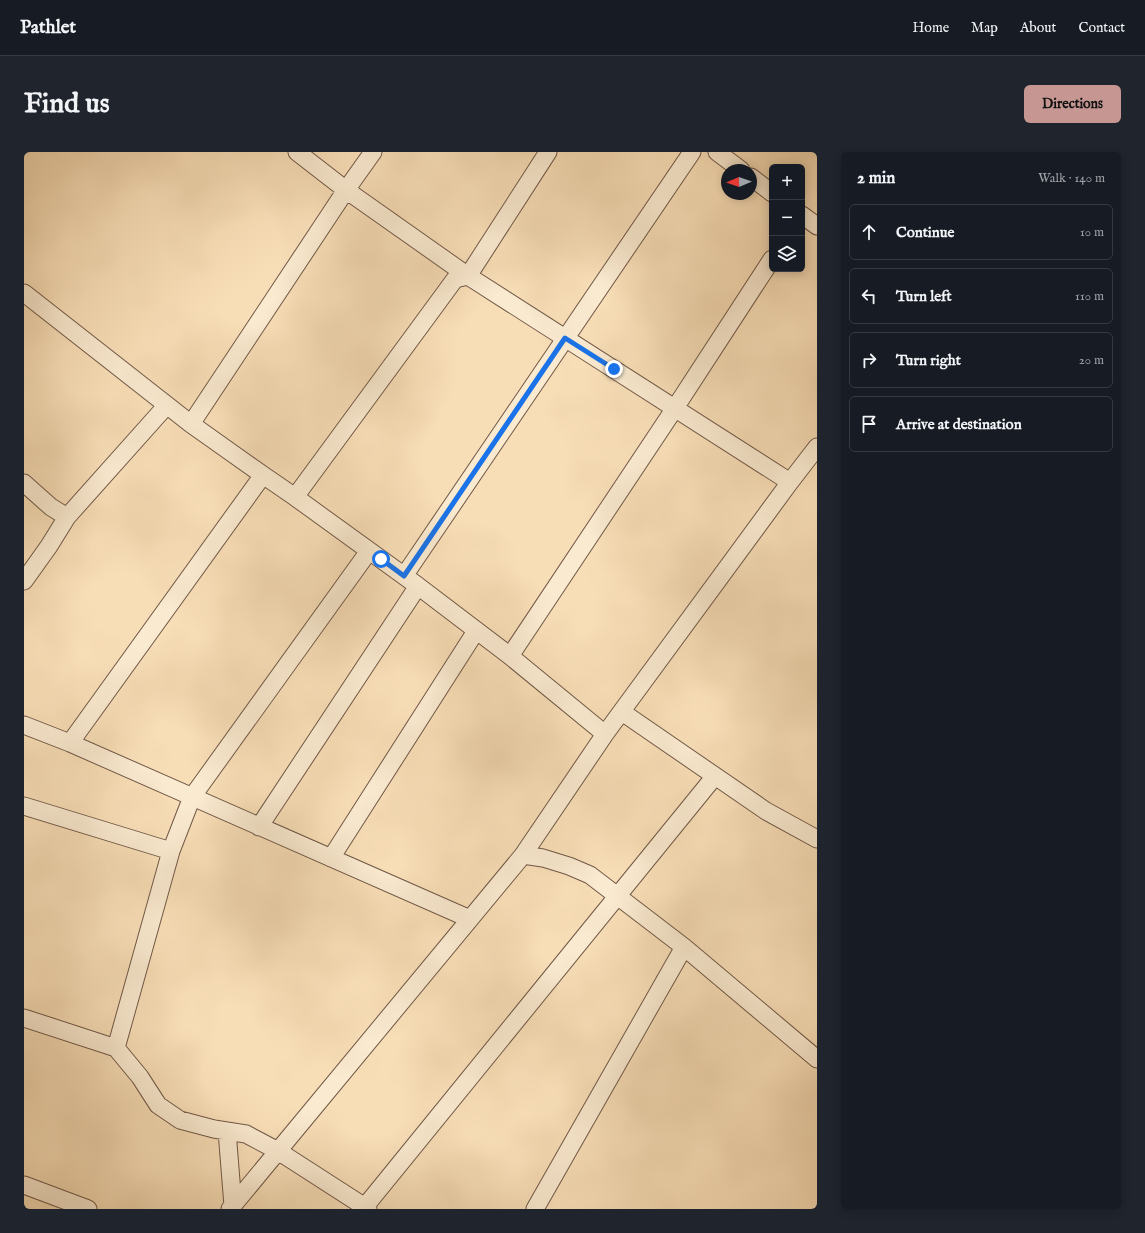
<!DOCTYPE html>
<meta charset="utf-8">
<style>
:root{--surface:#171b24;--page:#20242c;--text:#f1f3f6;--muted:#9ea1a6;--line:#363941;--accent:#c59692}
body{margin:0;font-family:"IM FELL English",serif;background:var(--page);color:var(--text)}
.controls{position:absolute;right:12px;top:12px;display:grid;overflow:hidden;border-radius:6px;box-shadow:0 2px 10px #0003}
.controls button{width:36px;height:36px;display:grid;place-items:center;padding:0;border:0;border-bottom:1px solid var(--line);background:var(--surface);color:var(--text);font:20px sans-serif}
.compass{position:absolute;left:697px;top:12px;width:36px;height:36px;border-radius:50%;background:var(--surface);box-shadow:0 2px 10px #0003;rotate:268deg}
.stop{position:absolute;width:12px;height:12px;margin:-9px;border:3px solid #1a73e8;border-radius:50%;background:#fff}
.stop.end{background:#1a73e8;border-color:#fff;box-shadow:0 1px 4px #0008}
.list{margin:0;padding:0;list-style:none}
h2{display:flex;justify-content:space-between;align-items:center;height:52px;margin:0;padding:0 16px;font-size:17px}
h2 small{font-size:13px;font-weight:400;color:var(--muted)}
.list li{display:grid;grid-template-columns:26px 1fr auto;gap:12px;align-items:center;box-sizing:border-box;height:56px;margin:0 8px 8px;padding:0 8px;border:1px solid var(--line);border-radius:6px}
.list b{display:block;font-size:15px;white-space:nowrap}
.list em{font-size:13px;font-style:normal;color:var(--muted)}
.icon{flex:none;width:22px;height:22px;fill:none;stroke:currentColor;stroke-width:2;stroke-linecap:round;stroke-linejoin:round}
.map{position:relative;flex:none;width:793px;height:1057px;overflow:hidden;border-radius:6px}
header{display:flex;align-items:center;gap:24px;box-sizing:border-box;height:56px;padding:0 20px;background:var(--surface);border-bottom:1px solid var(--line)}
header strong{font-size:19px}
nav{display:flex;gap:22px;margin-inline-start:auto;font-size:14px}
.intro{display:flex;align-items:center;justify-content:space-between;box-sizing:border-box;height:96px;padding:0 24px}
h1{margin:0;font-size:28px}
.button{padding:10px 18px;border-radius:6px;background:var(--accent);color:#111;font-size:14px;font-weight:700}
main{display:flex;gap:24px;padding:0 24px}
aside{flex:1;background:var(--surface);border-radius:6px;box-shadow:0 2px 10px #0003}
.map>svg:first-child{display:block}
.lines{fill:none;stroke-linecap:round;stroke-linejoin:round}
.minor-casing{stroke:#705847;stroke-width:19}
.minor{stroke:#faead0;stroke-width:17}
.route{stroke:#1a73e8;stroke-width:5}
</style>
<header>
<strong>Pathlet</strong>
<nav><a>Home</a><a>Map</a><a>About</a><a>Contact</a></nav>
</header>
<div class="intro"><h1>Find us</h1><a class="button">Directions</a></div>
<main>
<div class="map">
<svg width="793" height="1057" viewBox="0 0 793 1057">
<rect width="100%" height="100%" fill="#f8deb7"/>
<filter id="stains"><feTurbulence type="fractalNoise" baseFrequency=".005" numOctaves="4"/><feColorMatrix values="0 0 0 0 .2 0 0 0 0 .09 0 0 0 0 .02 0 0 0 .5 -.17"/></filter>
<radialGradient id="worn" r=".72"><stop offset=".6" stop-color="#630" stop-opacity="0"/><stop offset="1" stop-color="#630" stop-opacity=".3"/></radialGradient>
<g class="lines">
<!-- minor casing -->
<g class="minor-casing">
<path id="minor" d="M273 0 322 38 444 124 766 330
M693 0 717 18
M727 25 748 41
M778 63 793 74
M0 141 167 272 239 323 271 345 394 434 486 504 581 582
M167 272 322 38 349 0
M0 331 27 355 43 365
M271 345 431 127 444 124 524 0
M380 424 668 0
M0 429 25 394 43 365 143 253
M486 504 651 256 748 107
M598 560 742 659 793 687
M0 573 46 591 446 767
M46 591 239 323
M0 654 147 699
M235 675 394 434
M499 703 519 706 545 714 566 723 660 795 793 907
M307 706 452 479
M0 866 92 896 116 925 134 953 156 968 190 977 222 982 254 999 344 1057
M92 896 147 699 168 645 345 399
M203 979 209 1054
M0 1033 64 1057
M206 1057 499 703 581 582 766 330 793 295
M339 1057 691 624
M511 1057 660 795"/>
</g>
<!-- minor -->
<use href="#minor" class="minor"/>
</g>
<g class="lines">
<!-- route -->
<path class="route" d="M357 407 380 424 541 186 590 217"/>
</g>
<rect width="100%" height="100%" filter="url(#stains)"/>
<rect width="100%" height="100%" fill="url(#worn)"/>
</svg>
<div class="controls">
<button>+</button>
<button>−</button>
<button><svg class="icon" aria-label="layers" viewBox="0 0 24 24"><path d="M12 4l9 5-9 5-9-5zM3 14l9 5 9-5"/></svg></button>
</div>
<svg class="compass" viewBox="-18 -18 36 36"><path d="M0-13l5 13h-10z" fill="#e53935"/><path d="M0 13l5-13h-10z" fill="#9ea1a6"/></svg>
<div class="stop" style="left:357px;top:407px"></div>
<div class="stop end" style="left:590px;top:217px"></div>
</div>
<aside>
<h2>2 min<small>Walk · 140 m</small></h2>
<ul class="list">
<li><svg class="icon" aria-label="ahead" viewBox="0 0 24 24"><path d="M12 20V5M6 11l6-6 6 6"/></svg><div><b>Continue</b></div><em>10 m</em></li>
<li><svg class="icon" aria-label="left" viewBox="0 0 24 24"><path d="M17 20v-9H6M10 6l-5 5 5 5"/></svg><div><b>Turn left</b></div><em>110 m</em></li>
<li><svg class="icon" aria-label="right" viewBox="0 0 24 24"><path d="M7 20v-9h11M14 6l5 5-5 5"/></svg><div><b>Turn right</b></div><em>20 m</em></li>
<li><svg class="icon" aria-label="arrive" viewBox="0 0 24 24"><path d="M6 21V4h12l-3 4 3 4H6"/></svg><div><b>Arrive at destination</b></div></li>
</ul>
</aside>
</main>
